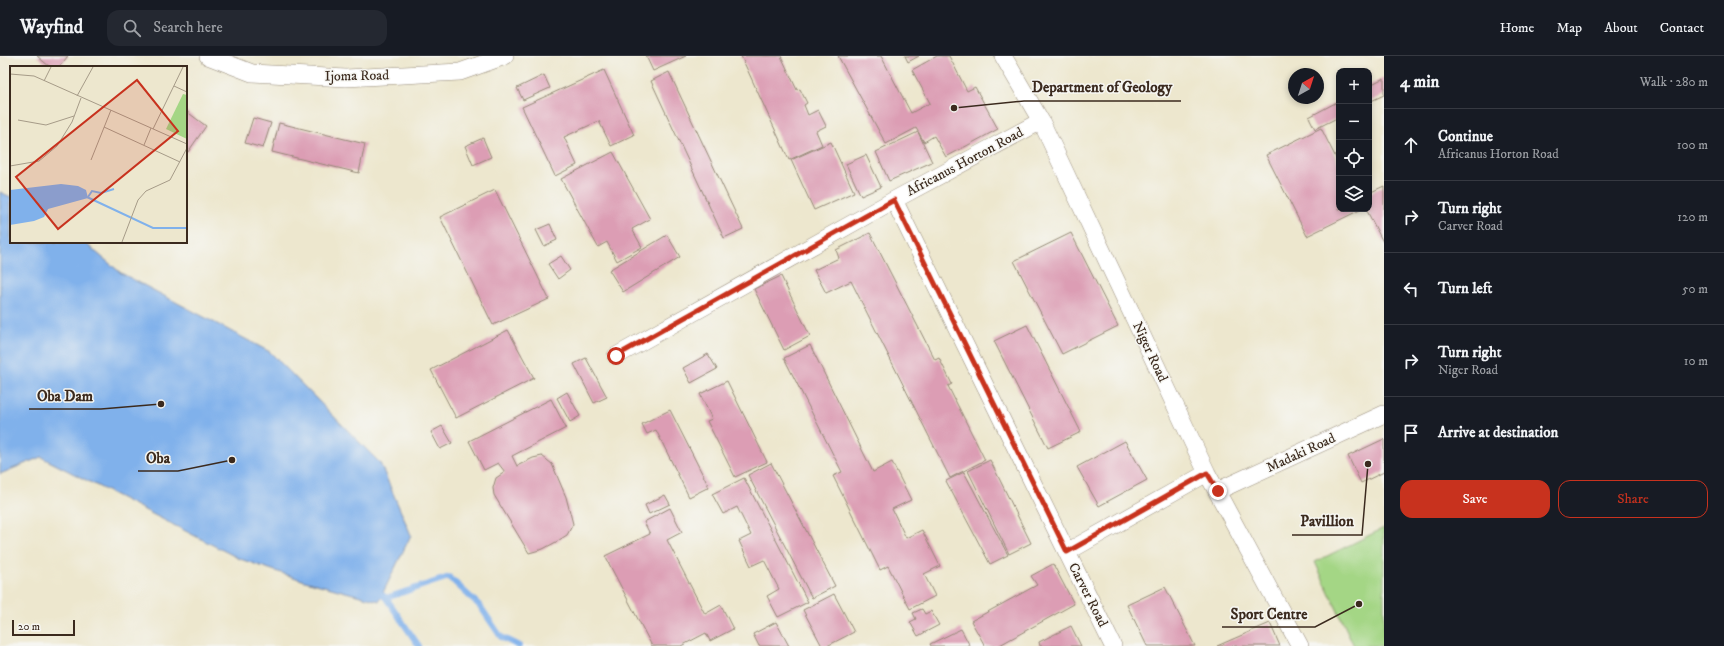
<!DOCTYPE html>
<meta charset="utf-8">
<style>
:root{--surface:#171b24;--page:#242831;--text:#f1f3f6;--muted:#9ea1a6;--line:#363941;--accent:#c8321e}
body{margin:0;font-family:"IM FELL DW Pica",serif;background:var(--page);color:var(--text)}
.controls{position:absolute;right:12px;top:12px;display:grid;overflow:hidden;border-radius:8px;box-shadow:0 2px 6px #0003}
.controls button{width:36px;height:36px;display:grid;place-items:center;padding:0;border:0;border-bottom:1px solid var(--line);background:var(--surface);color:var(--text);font:20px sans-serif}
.compass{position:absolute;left:1288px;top:12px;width:36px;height:36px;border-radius:50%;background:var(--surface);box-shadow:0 2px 6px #0003;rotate:39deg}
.scale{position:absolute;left:12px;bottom:10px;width:63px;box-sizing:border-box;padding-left:4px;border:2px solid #3b2a1e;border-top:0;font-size:11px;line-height:14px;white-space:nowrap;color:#3b2a1e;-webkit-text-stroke:3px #f6f6f2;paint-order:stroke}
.stop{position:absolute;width:12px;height:12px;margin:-9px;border:3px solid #c8321e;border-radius:50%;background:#fff}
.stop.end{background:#c8321e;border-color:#fff;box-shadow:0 1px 4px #0008}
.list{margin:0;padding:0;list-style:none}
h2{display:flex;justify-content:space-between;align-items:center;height:52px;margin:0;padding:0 16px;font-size:17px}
h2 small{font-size:13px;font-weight:400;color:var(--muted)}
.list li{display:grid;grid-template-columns:26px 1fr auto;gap:12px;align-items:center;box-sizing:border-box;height:72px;padding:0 16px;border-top:1px solid var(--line)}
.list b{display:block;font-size:15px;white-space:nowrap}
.list p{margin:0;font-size:13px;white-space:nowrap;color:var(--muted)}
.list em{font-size:13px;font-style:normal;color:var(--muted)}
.actions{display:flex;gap:8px;padding:12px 16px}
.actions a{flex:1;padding:9px 0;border:1px solid var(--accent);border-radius:12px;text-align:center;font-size:14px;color:var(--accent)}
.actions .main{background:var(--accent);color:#fff}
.icon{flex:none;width:22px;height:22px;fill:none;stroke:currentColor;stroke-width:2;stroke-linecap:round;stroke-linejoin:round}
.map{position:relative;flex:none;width:1384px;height:590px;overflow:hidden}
header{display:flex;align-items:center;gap:24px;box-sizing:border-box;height:56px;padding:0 20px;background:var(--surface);border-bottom:1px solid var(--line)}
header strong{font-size:19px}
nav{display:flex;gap:22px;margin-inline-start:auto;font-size:14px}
.search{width:280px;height:36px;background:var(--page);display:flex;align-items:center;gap:10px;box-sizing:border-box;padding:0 14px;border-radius:12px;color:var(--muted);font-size:15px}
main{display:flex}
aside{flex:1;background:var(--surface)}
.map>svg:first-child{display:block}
.green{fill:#a4d685;stroke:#708052}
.water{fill:#80b1eb;stroke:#5e6e84}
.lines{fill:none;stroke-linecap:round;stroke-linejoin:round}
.stream{stroke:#80b1eb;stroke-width:6}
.building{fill:#dc9db4}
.street-casing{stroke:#948876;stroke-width:18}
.street{stroke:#fff;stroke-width:17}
.route{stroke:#c8321e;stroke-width:5}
.labels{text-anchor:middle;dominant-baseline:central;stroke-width:3;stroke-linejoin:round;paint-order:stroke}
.street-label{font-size:14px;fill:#3b2a1e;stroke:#f6f6f2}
.inset-river{fill:none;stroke:#80b1eb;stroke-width:2}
.inset-road{fill:none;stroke:#a69b88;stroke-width:1}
.view{fill:#c8321e;fill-opacity:0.15;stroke:#c8321e;stroke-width:2}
.inset-edge{fill:none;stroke:#3b2a1e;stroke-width:2}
.leader{fill:none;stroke:#3b2a1e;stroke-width:1.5}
.callout-dot{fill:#3b2a1e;stroke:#f6f6f2;stroke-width:1.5}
.callout-label{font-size:15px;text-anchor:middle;font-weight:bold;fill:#3b2a1e;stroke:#f6f6f2;stroke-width:3;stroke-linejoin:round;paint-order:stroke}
</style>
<header>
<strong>Wayfind</strong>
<div class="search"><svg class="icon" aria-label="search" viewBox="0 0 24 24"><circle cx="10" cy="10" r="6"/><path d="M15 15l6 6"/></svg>Search here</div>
<nav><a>Home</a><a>Map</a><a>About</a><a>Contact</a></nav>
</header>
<main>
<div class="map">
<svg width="1384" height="590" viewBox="0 0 1384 590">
<rect width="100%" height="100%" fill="#f6f6f2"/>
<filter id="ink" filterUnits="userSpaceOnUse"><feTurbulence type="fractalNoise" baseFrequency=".025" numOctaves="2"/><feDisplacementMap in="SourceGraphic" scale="8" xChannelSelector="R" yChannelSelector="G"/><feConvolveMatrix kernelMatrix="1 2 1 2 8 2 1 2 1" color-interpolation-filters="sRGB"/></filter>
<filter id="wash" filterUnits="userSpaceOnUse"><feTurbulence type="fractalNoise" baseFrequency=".012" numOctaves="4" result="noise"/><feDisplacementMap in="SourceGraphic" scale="16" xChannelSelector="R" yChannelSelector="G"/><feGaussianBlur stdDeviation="0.9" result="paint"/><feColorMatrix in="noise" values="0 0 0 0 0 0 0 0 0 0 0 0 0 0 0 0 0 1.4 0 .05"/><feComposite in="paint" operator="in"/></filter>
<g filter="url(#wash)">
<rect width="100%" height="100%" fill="#ede7ce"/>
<!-- green -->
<path class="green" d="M1384 472V590H1354L1315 506Z"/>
<!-- water -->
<path class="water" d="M0 136 11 141V186H84L121 217 270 296 380 407 411 479 379 545 305 525 240 503 41 401 0 418Z"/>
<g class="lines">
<!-- stream -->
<path class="stream" d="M377 534 386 542 419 590
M386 542 449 521 480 550 501 581 519 590"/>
</g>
<g id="blocks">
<!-- building -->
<path class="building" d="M37 0H68L59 11H50Z
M646 0H686L653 15Z
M741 0H781L797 34 800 33 807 47 804 49 808 59 818 54 826 70 816 75 822 89 789 104Z
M838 0H881L911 57 930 47 912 14 937 0H949L967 35 975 31 998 73 946 101 934 80 924 86 916 72 886 88Z
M905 0H919L908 6Z
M604 14 634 79 611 90 599 65 564 81 577 109 555 120 522 51Z
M669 16 743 173 724 182 651 25Z
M544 19 550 32 523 44 517 32Z
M1384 22V39L1369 46V27L1370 29Z
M1339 45V61L1315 73 1309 61Z
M186 55 206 70 188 96 186 94Z
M253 62 271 67 263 92 245 87Z
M279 67 365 88 359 117 272 96Z
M1321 72 1339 108V153H1362L1307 180 1266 99Z
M918 76 932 106 889 125 876 96Z
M483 82 491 101 473 109 465 90Z
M831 86 854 136 814 154 791 104Z
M613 96 650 163 632 173 642 191 617 205 607 186 598 191 561 123Z
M866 99 881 131 861 140 846 108Z
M1384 130V188L1366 153H1369V137Z
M495 134 549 243 493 269 440 161Z
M550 168 557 184 544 190 536 174Z
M870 177 935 304 939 302 952 328 948 330 985 404 950 422 851 225 826 237 814 214 839 202 836 194Z
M1071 177 1118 270 1062 298 1014 205Z
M667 179 680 201 623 236 609 214Z
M561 200 570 214 558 223 548 208Z
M781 220 810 280 784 294 754 233Z
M1027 269 1081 376 1048 392 994 285Z
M508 274 534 322 456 362 431 314Z
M810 289 873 416 892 406 911 444 892 453 906 482 922 474 940 510 924 518 935 540 910 553 888 510 880 514 833 420 842 416 784 302Z
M708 298 717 313 691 327 683 312Z
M586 302 607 341 594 347 574 308Z
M727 325 767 406 735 421 707 365 712 363 700 338Z
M567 336 580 360 570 366 557 342Z
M551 343 566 372 512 400 517 410 533 402 542 400 552 408 566 441 573 468 567 479 556 486 543 493 529 497 494 439 493 432 496 422 505 416 498 407 484 414 469 385Z
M670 354 709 431 689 441 656 374 647 378 642 368Z
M442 370 452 387 440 393 431 376Z
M1384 383V416L1361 427 1348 400Z
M1125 385 1147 424 1099 450 1077 411Z
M990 404 1031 487 1009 498 968 415Z
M771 407 835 530 812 542 748 419Z
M964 416 1008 499 990 508 946 425Z
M744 422 808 546 778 561 767 540 779 533 764 504 751 510 739 485 751 479 737 451 723 458 712 438Z
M665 439 670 448 649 458 645 449Z
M670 452 682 476 667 484 705 558 721 549 733 573 710 585 706 577 681 590H652L605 500 650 478 644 466Z
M1053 508 1074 548 998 590H985L971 565 1037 529 1031 520Z
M1165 531 1195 590H1147L1127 549Z
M834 538 854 576 827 590H822L803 554Z
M922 553 925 558 931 555 939 569 918 580 910 566 916 563 913 557Z
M776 566 789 590H759L753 578Z
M1270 567 1280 590H1217Z
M1071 570 1081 590H1040L1039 586Z
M961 573 970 590H931L930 588Z"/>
</g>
</g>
<g filter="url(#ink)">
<use href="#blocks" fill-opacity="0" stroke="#948876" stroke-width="1"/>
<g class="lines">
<!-- street casing -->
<g class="street-casing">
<path id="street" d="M208 0 252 17 346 22 460 16 505 0
M1003 0 1041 65 1207 417 1300 590
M894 144 1113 590
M616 300 894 144 1041 65
M1217 435 1384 358
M1067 496 1207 417"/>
</g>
<!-- street -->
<use href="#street" class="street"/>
</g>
</g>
<g class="lines" filter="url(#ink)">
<!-- route -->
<path class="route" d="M616 300 894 144 1067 496 1207 417 1218 435"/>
</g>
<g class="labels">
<!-- street labels -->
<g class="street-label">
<text transform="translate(357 20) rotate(-1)">Ijoma Road</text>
<text transform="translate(965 106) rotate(-28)">Africanus Horton Road</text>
<text transform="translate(1150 296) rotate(65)">Niger Road</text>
<text transform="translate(1301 397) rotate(-25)">Madaki Road</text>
<text transform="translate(1088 539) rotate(63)">Carver Road</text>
</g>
</g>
<!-- overview -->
<g transform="translate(10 10)">
<rect width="177" height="177" fill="#ede7ce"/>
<path d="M173 28 177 29V73L156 63Z" fill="#a4d685"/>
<path d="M51 118 68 120 76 124 78 132 38 143 34 151 24 155 0 159V124Z" fill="#80b1eb"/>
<path class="inset-river" d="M77 131 143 162H177M78 131 82 125 91 127 104 123"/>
<path class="inset-road" d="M0 8 24 10 177 78M34 15 41 1M164 20 177 26M67 30 83 1M8 54 36 59 64 50M94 61 170 96M143 63 173 1M134 79 141 62M81 94 101 44M0 100 29 95 47 80 62 56 71 32M112 176 128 134 136 125 160 114 177 82"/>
<path class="view" d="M127 14 168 65 48 163 6 111Z"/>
<rect width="177" height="177" class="inset-edge"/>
</g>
<!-- callouts -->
<path class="leader" d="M954 52L1024 45H1181M161 348L101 353H29M232 404L178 415H138M1368 408L1362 479H1292M1359 548L1315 571H1222"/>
<g class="callout-dot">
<circle cx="954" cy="52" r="4"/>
<circle cx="161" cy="348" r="4"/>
<circle cx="232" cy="404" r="4"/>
<circle cx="1368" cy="408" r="4"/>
<circle cx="1359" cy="548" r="4"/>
</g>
<g class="callout-label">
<text x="1102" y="36">Department of Geology</text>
<text x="65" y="345">Oba Dam</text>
<text x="158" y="407">Oba</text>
<text x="1327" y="470">Pavillion</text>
<text x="1269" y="563">Sport Centre</text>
</g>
</svg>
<div class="controls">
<button>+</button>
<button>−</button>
<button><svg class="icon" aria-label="locate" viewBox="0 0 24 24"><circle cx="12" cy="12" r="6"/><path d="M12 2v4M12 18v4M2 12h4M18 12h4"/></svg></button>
<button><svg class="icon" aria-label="layers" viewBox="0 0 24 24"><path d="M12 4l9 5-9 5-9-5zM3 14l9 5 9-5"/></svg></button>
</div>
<svg class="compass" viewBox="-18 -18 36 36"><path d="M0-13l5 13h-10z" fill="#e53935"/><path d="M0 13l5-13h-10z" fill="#9ea1a6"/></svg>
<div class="scale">20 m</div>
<div class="stop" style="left:616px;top:300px"></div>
<div class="stop end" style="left:1218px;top:435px"></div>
</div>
<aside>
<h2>4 min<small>Walk · 280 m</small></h2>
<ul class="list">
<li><svg class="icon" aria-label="ahead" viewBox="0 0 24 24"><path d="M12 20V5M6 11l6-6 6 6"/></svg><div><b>Continue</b><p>Africanus Horton Road</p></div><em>100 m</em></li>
<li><svg class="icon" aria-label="right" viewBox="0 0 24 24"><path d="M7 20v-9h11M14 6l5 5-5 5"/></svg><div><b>Turn right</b><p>Carver Road</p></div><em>120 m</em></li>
<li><svg class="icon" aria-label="left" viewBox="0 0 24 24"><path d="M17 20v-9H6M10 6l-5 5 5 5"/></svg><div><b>Turn left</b></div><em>50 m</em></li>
<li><svg class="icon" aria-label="right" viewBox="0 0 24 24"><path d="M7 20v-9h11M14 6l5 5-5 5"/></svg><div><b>Turn right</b><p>Niger Road</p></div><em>10 m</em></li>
<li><svg class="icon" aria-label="arrive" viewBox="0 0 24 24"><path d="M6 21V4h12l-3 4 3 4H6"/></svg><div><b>Arrive at destination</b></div></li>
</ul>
<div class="actions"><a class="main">Save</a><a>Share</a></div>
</aside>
</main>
